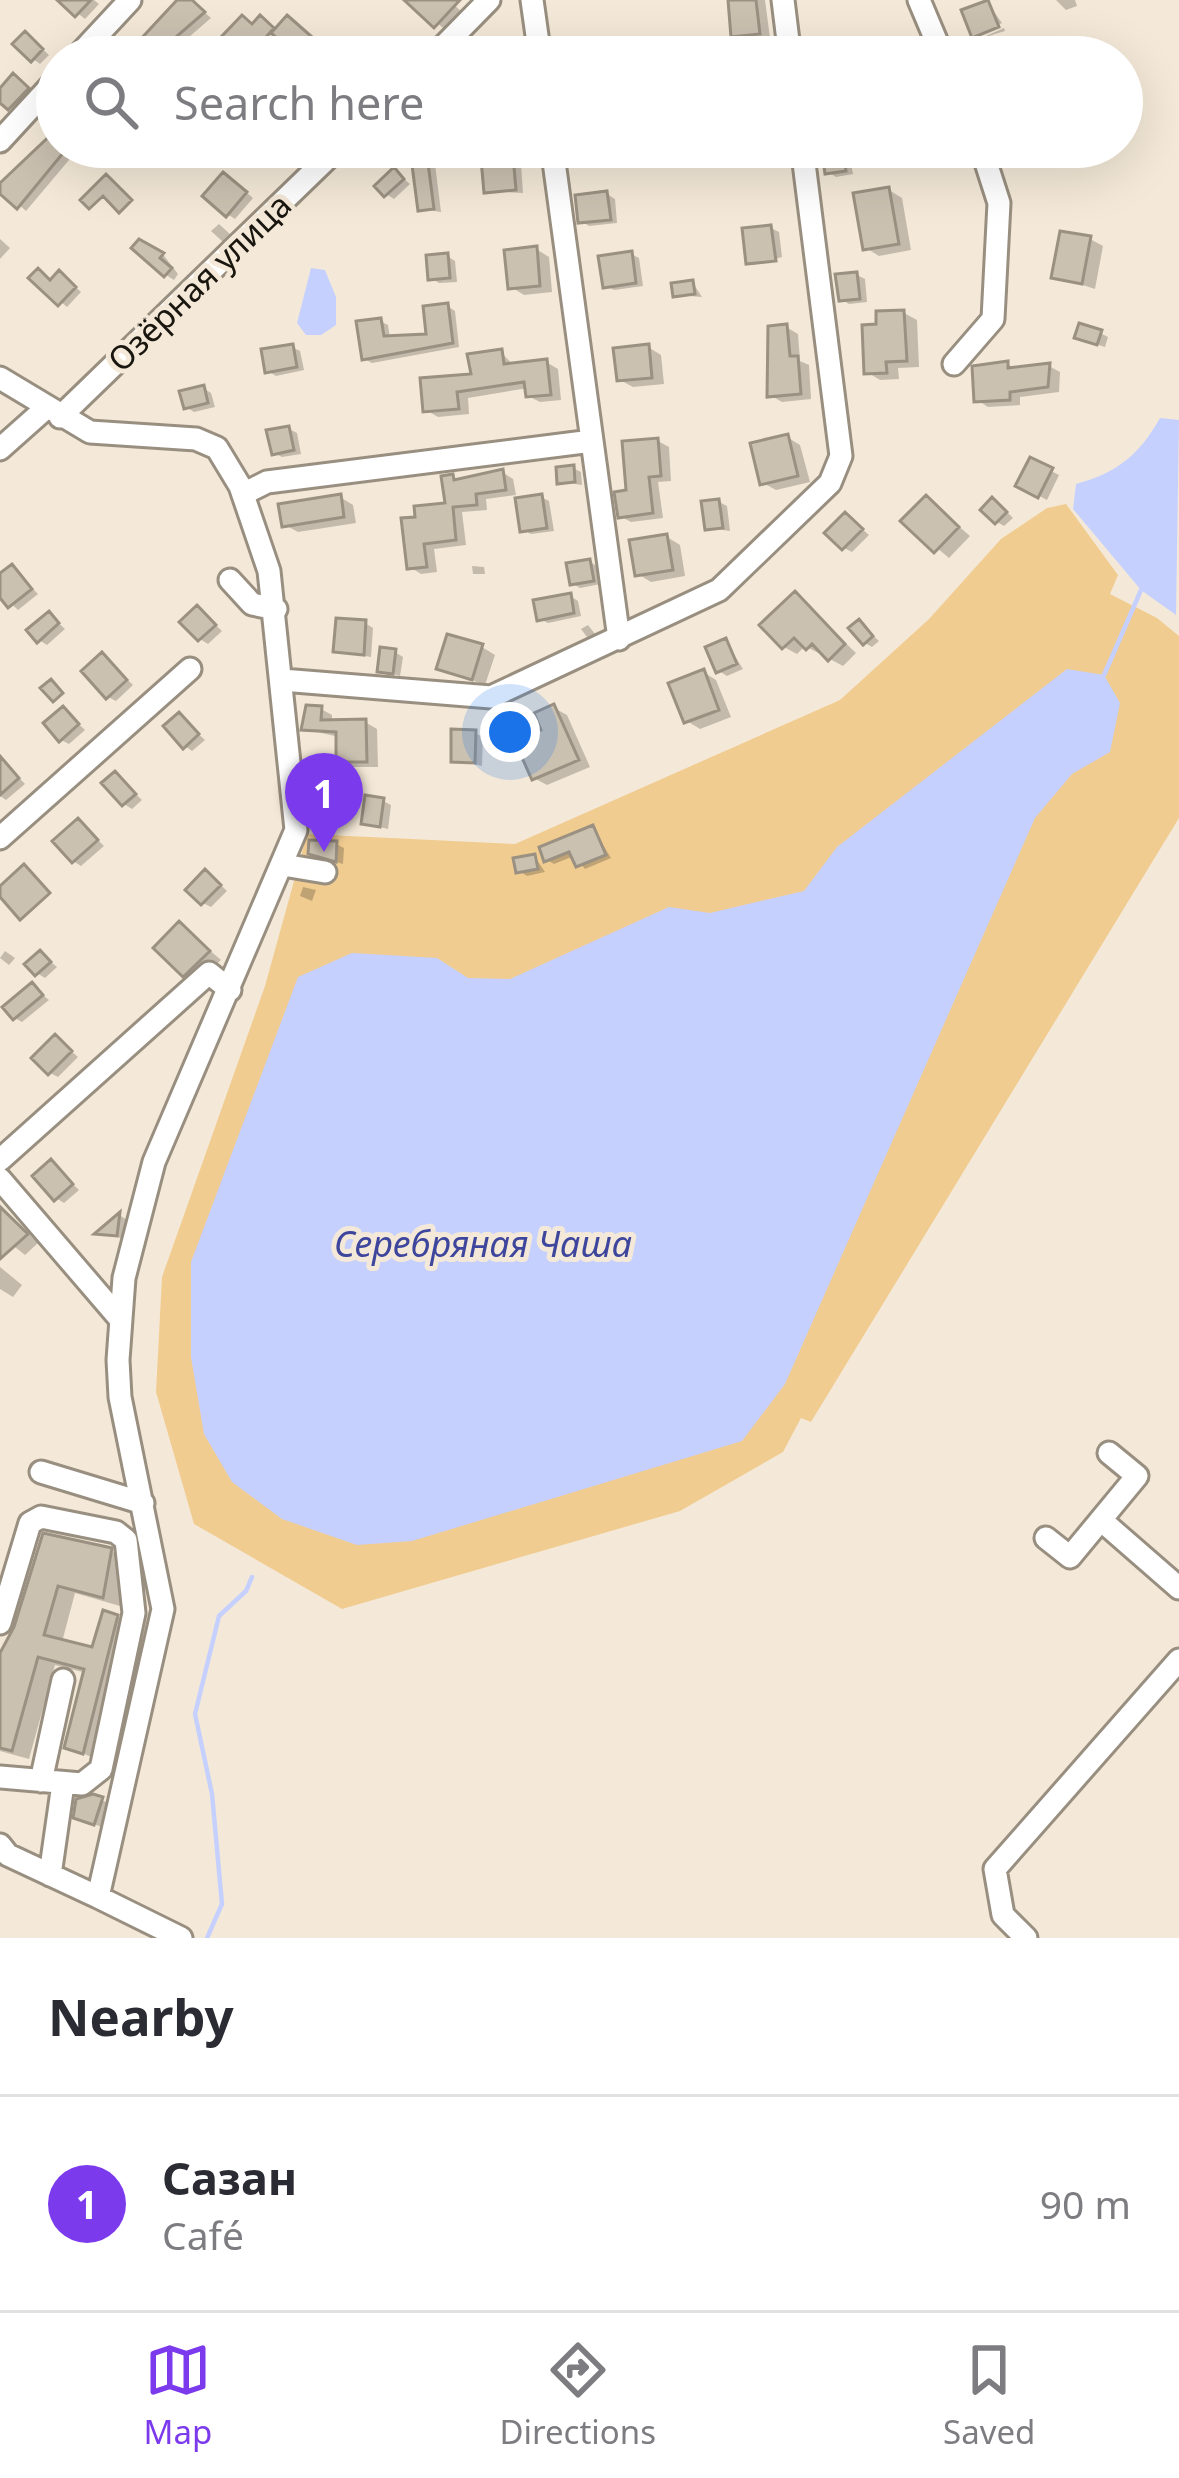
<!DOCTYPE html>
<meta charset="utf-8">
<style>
:root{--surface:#fff;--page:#f2f2f3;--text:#2b2b33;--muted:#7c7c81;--line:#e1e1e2;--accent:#7c3aed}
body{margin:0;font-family:"Noto Sans",sans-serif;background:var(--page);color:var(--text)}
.you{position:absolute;left:510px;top:732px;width:42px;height:42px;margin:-30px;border:9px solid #fff;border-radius:50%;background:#1a73e8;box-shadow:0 0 0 18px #1a73e833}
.badge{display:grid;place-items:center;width:78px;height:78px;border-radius:50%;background:var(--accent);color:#fff;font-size:39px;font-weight:700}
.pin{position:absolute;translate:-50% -99px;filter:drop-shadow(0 3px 6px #0008)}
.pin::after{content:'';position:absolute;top:63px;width:42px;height:36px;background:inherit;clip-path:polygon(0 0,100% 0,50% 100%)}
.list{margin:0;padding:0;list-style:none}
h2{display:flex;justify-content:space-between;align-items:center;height:156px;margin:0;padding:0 48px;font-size:51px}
h2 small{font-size:39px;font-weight:400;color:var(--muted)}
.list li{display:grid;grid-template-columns:78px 1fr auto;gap:36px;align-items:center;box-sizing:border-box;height:216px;padding:0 48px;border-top:3px solid var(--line)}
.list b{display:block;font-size:45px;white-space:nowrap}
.list p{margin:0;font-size:39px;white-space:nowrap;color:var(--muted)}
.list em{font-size:39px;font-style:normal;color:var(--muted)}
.icon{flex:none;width:66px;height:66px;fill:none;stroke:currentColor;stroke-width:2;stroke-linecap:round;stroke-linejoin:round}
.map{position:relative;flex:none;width:1179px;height:1938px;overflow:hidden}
.search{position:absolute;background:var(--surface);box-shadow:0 12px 48px #0002;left:36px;right:36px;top:36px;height:132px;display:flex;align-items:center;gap:30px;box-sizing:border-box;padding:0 42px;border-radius:66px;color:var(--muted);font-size:45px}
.sheet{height:372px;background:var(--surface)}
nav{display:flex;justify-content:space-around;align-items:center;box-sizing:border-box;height:168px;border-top:3px solid var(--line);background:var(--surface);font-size:33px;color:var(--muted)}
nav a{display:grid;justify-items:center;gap:6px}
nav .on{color:var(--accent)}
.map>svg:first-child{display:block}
.green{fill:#f1cc91}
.water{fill:#c5d0fe}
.shadow{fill:#0003}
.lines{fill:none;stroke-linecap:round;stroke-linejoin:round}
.stream{stroke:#c5d0fe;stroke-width:4.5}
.building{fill:#cbc1b1;stroke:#9b9182;stroke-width:3}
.minor-casing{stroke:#998f80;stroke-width:27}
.minor{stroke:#fff;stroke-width:21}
.labels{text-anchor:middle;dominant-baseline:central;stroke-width:10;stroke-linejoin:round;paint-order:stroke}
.street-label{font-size:33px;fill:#19150f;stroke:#f4e9d8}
.water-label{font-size:36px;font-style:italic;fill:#3d459c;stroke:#f4e9d8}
</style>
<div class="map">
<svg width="1179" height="1938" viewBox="0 0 1179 1938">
<rect width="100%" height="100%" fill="#f4e9d8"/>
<!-- green -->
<path class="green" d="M1066 504 1118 575 1110 594 1157 618 1179 636V818L811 1422 801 1418 783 1452 680 1511 342 1609 194 1524 156 1392 162 1277 265 986 307 834 515 844 840 700 929 619 1001 539 1047 508Z"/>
<!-- water -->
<path class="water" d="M311 268 325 270 336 297V325L321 335H306L297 323Z
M1160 418 1179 420 1176 615 1141 590 1073 509 1076 484C1117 473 1139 455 1160 418Z
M1067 669 1104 675 1120 703 1110 752 1072 774 1035 818 785 1384 742 1441 412 1541 357 1545 282 1519 232 1482 204 1434 191 1357V1262L298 977 352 953 437 958 468 978 510 979 669 907 710 913 804 891 837 847Z"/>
<!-- shadow -->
<path class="shadow" d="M94 0 99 4 85 19 62 1Z
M181 0H191L211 18 166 57H152Z
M410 0H449L465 15 449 33Z
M731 0H765L770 38 745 41 734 35Z
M1056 0H1075L1077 6 1066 10Z
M987 2 1002 23 975 37 974 36Z
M260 19 276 32 296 23 318 43 304 57 274 32 249 57 226 36Z
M1004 28 1005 31 979 39Z
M33 40 49 55 40 64 33 59Z
M864 41 872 45 874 57H844Z
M407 44 417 53 413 57 399 53Z
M22 82 35 94 18 112 0 99V93Z
M57 133V147H80L26 211 0 188Z
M265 147H312L292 168Z
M439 147H457L459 156 448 158Z
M591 147H633V152L604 155Z
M846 147H879L857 153Z
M934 147H961V158H942Z
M426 151 434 156 441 212 421 209Z
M842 153 850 158 853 174 836 177 828 172Z
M513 159 521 164 523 193 487 191Z
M394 171 410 184 394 199 386 194Z
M232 180 253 198 235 219 227 214Z
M889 190 902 198 911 250 879 256 866 248Z
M607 194 615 199 617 223 589 226 581 221Z
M219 224 231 235 223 242 211 231Z
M771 228 779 232 782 257 753 265Z
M0 239 10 248 0 259Z
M1090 239 1103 246 1095 289 1055 276Z
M135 248 162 253 178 274 174 280 166 275Z
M536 249 549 257 552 292 524 295 511 287Z
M631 254 639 258 643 286 614 290 606 286Z
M447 256 455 261 457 282 439 283 431 278Z
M857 275 865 279 867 302 849 304 841 299Z
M33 278 52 283 66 278 81 292 67 307Z
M693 283 702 297 676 295Z
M447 306 455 311 459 347 372 363 364 359 380 321 388 325 390 338 430 336Z
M904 313 917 320 919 367 898 368 899 379 880 380 867 372 880 327Z
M786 327 798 334 800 361 809 365 811 399 782 402 770 395 767 361 775 360Z
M1100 333 1108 337 1105 347 1086 341Z
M292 347 300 351 304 370 276 376 268 371Z
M648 347 661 355 664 384 633 387 620 380Z
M501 352 514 366 546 362 558 369 561 400 540 402 528 396V388L468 398 469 414 438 417 426 410Z
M1007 364 1018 370 1049 366 1060 372 1059 392 1020 397V405L988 407 977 400Z
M203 388 211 393 215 407 194 412 186 407Z
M289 429 297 433 301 454 282 457 274 453Z
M787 437 800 445 810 482 776 490 763 483Z
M658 441 669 447 671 481 658 482 663 518 631 522 620 516Z
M1031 461 1059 475 1047 500 1019 485Z
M573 468 581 472 582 485 560 482Z
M502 472 513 479 516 495 486 499 487 510 462 512 466 545 434 549 437 572 421 574 410 567 419 519 448 505 453 477 461 482Z
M340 497 353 505 356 523 298 532 285 525Z
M541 497 549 501 554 531 531 534 523 530Z
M926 498 970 536 949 558 905 521Z
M719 502 727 506 730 531 708 528Z
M1003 508 1013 518 1004 526 997 522Z
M846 515 869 535 852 552 844 548Z
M667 537 680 545 685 576 651 582 638 574Z
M590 562 597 566 601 584 580 588 572 583Z
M472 566 484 567 485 574H473Z
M12 568 38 594 18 610 0 593V577Z
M795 595 856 653 843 666 805 646 797 654 784 647Z
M570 596 578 601 581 616 548 623 540 619Z
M198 609 222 631 208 644 200 639Z
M49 614 65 629 47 645 39 640Z
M365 623 373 628 371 657 336 651Z
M859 623 879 641 872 647 865 643Z
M588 625 595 634 587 637 581 629Z
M726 642 743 669 727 676 719 671Z
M482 647 495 655 485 685 440 668Z
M395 652 403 657 400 676 380 670Z
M102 655 133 685 116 701 108 697Z
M703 672 716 680 731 717 700 729 687 721Z
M554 708 567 715 590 767 547 785 534 778Z
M63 709 85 730 69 744 61 740Z
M321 709 332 715V723L365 722 377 729 378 767H351L339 760V737L304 729Z
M179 716 205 740 192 751 185 746Z
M475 733 483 737 482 766 454 760Z
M0 758 25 784 6 800 0 796Z
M311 772 324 774 325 786 312 785Z
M115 774 142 800 132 809 124 804Z
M383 801 391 805 388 829 364 823Z
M78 821 104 846 81 866 73 861Z
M593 828 611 858 585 869 574 856 554 864 547 860Z
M336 844 344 848 343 864 320 857Z
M535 857 545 872 527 876 519 871Z
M213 877 227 891 211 907 203 903Z
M303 887 316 890 312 901 300 896Z
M180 925 221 960 197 982 184 974Z
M5 951 15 958 9 965 0 958Z
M40 953 57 967 45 978 37 973Z
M32 986 49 1000 22 1022 15 1018Z
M56 1038 78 1057 58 1077 50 1073Z
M51 1163 79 1190 64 1203 56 1198Z
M0 1204 38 1243 25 1255 0 1235Z
M121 1216 127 1220 125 1239 99 1233Z
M0 1267 22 1285 13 1297 0 1289Z
M45 1537 111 1551 128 1561 120 1606 75 1593 62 1642 94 1650 117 1617 134 1627 100 1761 67 1746 87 1673 55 1665 29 1759 0 1751V1665L7 1639 17 1629Z
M102 1800 109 1804 102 1827 85 1821 79 1801Z"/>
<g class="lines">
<!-- stream -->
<path class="stream" d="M1104 675 1141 590
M207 1938 222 1904 212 1794 195 1714 219 1616 246 1591 252 1577"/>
</g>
<!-- building -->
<path class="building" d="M57 0H91L75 17Z
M177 0H192L205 12 153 57H124Z
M404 0H460L434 28Z
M728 0H756L760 34 731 37Z
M988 0 999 27 972 38 961 10Z
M242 15 252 24 260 15 274 28 253 52 241 41 235 48 222 36Z
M287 15 312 37 296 55 271 33Z
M25 31 43 49 31 62 12 44Z
M865 38 867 57H841L839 41Z
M13 73 29 88 8 110 0 103V88Z
M57 129V147H68L17 209 0 194V183Z
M260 147H296L279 165Z
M426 148 434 209 418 211 410 150Z
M843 150 846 171 825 174 822 153Z
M513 156 516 190 484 193 481 159Z
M394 167 404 179 384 197 374 186Z
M223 172 247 192 226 217 202 196Z
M106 174 132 200 119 213 103 196 89 209 80 200Z
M889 187 899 244 863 250 853 193Z
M607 191 611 220 578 223 575 195Z
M771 225 776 261 746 264 742 228Z
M1060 231 1091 236 1082 284 1051 278Z
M139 239 164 253 160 258 172 268 164 277 131 248Z
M537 246 540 286 508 289 504 250Z
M632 251 636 283 603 288 598 256Z
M448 253 450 278 428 280 426 255Z
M38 268 50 280 59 270 76 287 58 306 28 278Z
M857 272 860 299 839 301 835 274Z
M693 280 695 294 673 297 671 283Z
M448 303 453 343 362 360 356 321 381 318 384 336 426 334 423 306Z
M904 310 907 361 886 362 887 373 864 374 862 325 876 324V311Z
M1079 323 1102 330 1097 345 1074 338Z
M787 324 790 356H798L801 394 767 397 768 326Z
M293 344 297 367 265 373 261 349Z
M649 344 652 378 617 381 613 348Z
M502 349 504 364 547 359 551 395 526 397 524 382 457 392 459 409 423 412 420 378 471 374 467 354Z
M1008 361V368L1050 363 1048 387 1010 392V400L974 402 972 366Z
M204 385 208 403 184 409 179 391Z
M289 426 294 450 272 455 266 430Z
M788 434 798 476 760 485 750 443Z
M658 438 661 476 649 477 653 513 618 518 614 492 626 490 622 441Z
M1030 457 1053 468 1038 498 1015 486Z
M574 465 575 482 557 484 556 467Z
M503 469 506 490 476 494 477 505 453 507 456 540 424 544 427 567 407 569 401 518 415 517 414 506 445 503 441 476 453 474 454 480Z
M341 494 344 517 282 527 278 504Z
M542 494 547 528 520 532 515 498Z
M926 495 959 527 934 553 900 521Z
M992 497 1007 512 995 524 980 510Z
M719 499 723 528 705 530 701 501Z
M845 512 863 529 842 550 824 533Z
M667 534 673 570 635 576 629 540Z
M590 559 594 581 570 585 566 563Z
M12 564 32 589 8 608 0 598V573Z
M795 591 845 644 828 661 812 644 806 650 794 638 782 649 759 625Z
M571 593 574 613 537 621 533 600Z
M197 605 216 625 198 641 179 622Z
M49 611 59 623 37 643 26 630Z
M336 618 366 620 364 655 333 652Z
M859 619 873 636 863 645 848 628Z
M447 634 483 644 472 680 436 669Z
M726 638 737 664 716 673 705 647Z
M380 647 396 649 393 674 377 672Z
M102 652 127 680 106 699 81 671Z
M704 669 719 710 684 723 668 683Z
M51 679 63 693 53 702 40 688Z
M554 704 579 760 532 780 515 742 541 730 534 713Z
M306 705 322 706 321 720 366 719 367 762H336V732L301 730Z
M63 706 79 724 59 742 43 723Z
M179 712 199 734 183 749 163 726Z
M451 729 476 730 475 763 451 762Z
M0 756 19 778 0 795Z
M115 771 136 794 122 806 101 783Z
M365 795 384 798 380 827 361 824Z
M78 818 98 840 72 863 52 841Z
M593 825 606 855 576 867 569 852 544 862 539 847Z
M309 840 337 841 336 862 308 854Z
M535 854 538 869 516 873 513 858Z
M24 864 50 893 20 920 0 897V886Z
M205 869 221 885 201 905 185 890Z
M179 921 210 951 183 977 153 948Z
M40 950 51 962 35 976 24 964Z
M32 982 43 995 13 1020 2 1007Z
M55 1034 72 1051 48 1075 31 1058Z
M51 1159 73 1184 54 1201 32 1176Z
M0 1207 28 1234 0 1259Z
M120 1212 117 1236 94 1234Z
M43 1533 112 1548 103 1598 58 1586 44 1635 92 1647 103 1610 118 1615 83 1754 64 1748 84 1669 38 1657 12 1751 0 1748V1653L14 1627Z
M93 1794 103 1797 94 1825 73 1818 76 1799Z"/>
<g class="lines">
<!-- minor casing -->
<g class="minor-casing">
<path id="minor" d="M532 0 540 57
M783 0 790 57
M919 0 943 57
M77 57 130 0
M433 57 489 0
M0 141 57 79
M552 147 619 639
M954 364 993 319 999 203 981 147
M0 378 90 432 196 439 217 448 240 486 269 571 296 830 154 1162 124 1278 118 1360 120 1397 163 1609 98 1897 181 1938
M60 417 339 147
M0 449 45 409
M243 494 267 482 592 441
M230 580 252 604 276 609
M282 680 491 697 719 590 830 483 841 456 802 147
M0 838 190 669
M283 865 325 872
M0 1160 209 973 230 990
M0 1179 120 1319
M41 1472 143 1503
M1101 1520 1179 1588
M1046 1538 1070 1557 1137 1476 1109 1453
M0 1623 30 1523 41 1517 116 1532 126 1540 134 1613 101 1769 82 1784 0 1777
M41 1781 63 1680
M0 1845 8 1855 98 1897
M50 1875 63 1784
M1026 1938 1003 1915 995 1869 1179 1660"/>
</g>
<!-- minor -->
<use href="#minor" class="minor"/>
</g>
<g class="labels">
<!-- street labels -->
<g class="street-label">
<text transform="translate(199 282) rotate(-44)">Озёрная улица</text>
</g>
<!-- water labels -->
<g class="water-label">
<text x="483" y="1243">Серебряная Чаша</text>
</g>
</g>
</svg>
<div class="you"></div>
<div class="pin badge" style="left:324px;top:852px">1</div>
<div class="search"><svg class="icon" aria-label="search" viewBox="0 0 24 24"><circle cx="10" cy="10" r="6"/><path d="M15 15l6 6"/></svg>Search here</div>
</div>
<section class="sheet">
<h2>Nearby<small></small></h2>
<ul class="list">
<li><span class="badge">1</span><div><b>Сазан</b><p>Café</p></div><em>90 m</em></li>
</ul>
</section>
<nav>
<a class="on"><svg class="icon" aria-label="map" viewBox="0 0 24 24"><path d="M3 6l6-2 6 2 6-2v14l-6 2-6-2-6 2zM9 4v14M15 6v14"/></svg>Map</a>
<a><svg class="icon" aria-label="directions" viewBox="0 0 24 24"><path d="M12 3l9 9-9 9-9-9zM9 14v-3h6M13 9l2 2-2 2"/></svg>Directions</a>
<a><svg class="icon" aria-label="saved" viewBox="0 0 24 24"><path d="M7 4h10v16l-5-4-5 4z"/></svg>Saved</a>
</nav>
